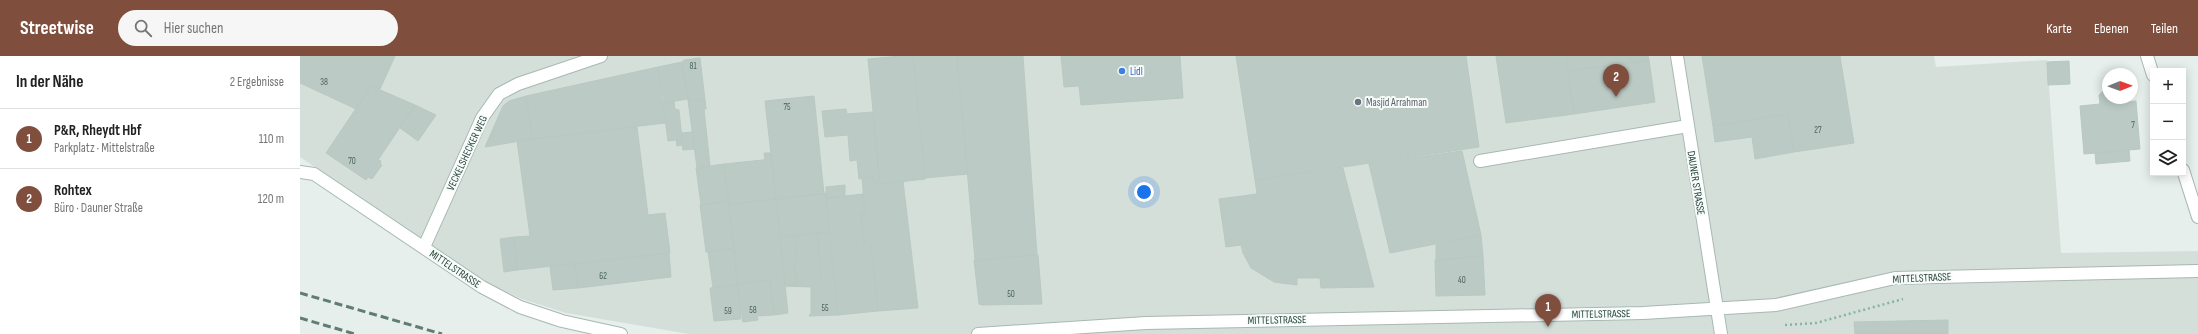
<!DOCTYPE html>
<html lang="de">
<meta charset="utf-8">
<style>
:root{--surface:#fff;--page:#f6f6f6;--text:#222;--muted:#767676;--line:#e0e0e0;--accent:#804e3d}
body{margin:0;font-family:"Sofia Sans Condensed",sans-serif;background:var(--page);color:var(--text)}
.controls{position:absolute;right:12px;top:12px;display:grid;overflow:hidden;border-radius:0px;box-shadow:0 2px 10px #0003}
.controls button{width:36px;height:36px;display:grid;place-items:center;padding:0;border:0;border-bottom:1px solid var(--line);background:var(--surface);color:var(--text);font:20px sans-serif}
.compass{position:absolute;left:1802px;top:12px;width:36px;height:36px;border-radius:50%;background:var(--surface);box-shadow:0 2px 10px #0003;rotate:89deg}
.you{position:absolute;left:844px;top:136px;width:14px;height:14px;margin:-10px;border:3px solid #fff;border-radius:50%;background:#1a73e8;box-shadow:0 0 0 6px #1a73e833}
.badge{display:grid;place-items:center;width:26px;height:26px;border-radius:50%;background:var(--accent);color:#fff;font-size:13px;font-weight:700}
.pin{position:absolute;translate:-50% -33px;filter:drop-shadow(0 1px 2px #0008)}
.pin::after{content:'';position:absolute;top:21px;width:14px;height:12px;background:inherit;clip-path:polygon(0 0,100% 0,50% 100%)}
.list{margin:0;padding:0;list-style:none}
h2{display:flex;justify-content:space-between;align-items:center;height:52px;margin:0;padding:0 16px;font-size:17px}
h2 small{font-size:13px;font-weight:400;color:var(--muted)}
.list li{display:grid;grid-template-columns:26px 1fr auto;gap:12px;align-items:center;box-sizing:border-box;height:60px;padding:0 16px;border-top:1px solid var(--line)}
.list b{display:block;font-size:15px;white-space:nowrap}
.list p{margin:0;font-size:13px;white-space:nowrap;color:var(--muted)}
.list em{font-size:13px;font-style:normal;color:var(--muted)}
.icon{flex:none;width:22px;height:22px;fill:none;stroke:currentColor;stroke-width:2;stroke-linecap:round;stroke-linejoin:round}
.map{position:relative;flex:none;width:1898px;height:278px;overflow:hidden}
header{display:flex;align-items:center;gap:24px;box-sizing:border-box;height:56px;padding:0 20px;background:var(--accent);color:#fff}
header strong{font-size:19px}
nav{display:flex;gap:22px;margin-inline-start:auto;font-size:14px}
.search{width:280px;height:36px;background:var(--page);display:flex;align-items:center;gap:10px;box-sizing:border-box;padding:0 14px;border-radius:22px;color:var(--muted);font-size:15px}
main{display:flex}
aside{flex:1;background:var(--surface)}
.map>svg:first-child{display:block}
.built{fill:#d4dfda}
.building{fill:#bbcac4;stroke:#b8c9c2}
.lines{fill:none;stroke-linecap:round;stroke-linejoin:round}
.minor-casing{stroke:#a8b8b2;stroke-width:14}
.path{stroke:#86b3a5;stroke-width:2.5;stroke-dasharray:2 3;stroke-linecap:butt}
.minor{stroke:#fff;stroke-width:12}
.rail{stroke:#5f7d75;stroke-width:3;stroke-dasharray:8 4;stroke-linecap:butt}
.shop-dot{fill:#3f7fe0;stroke:#f7fbf9;stroke-width:1.5}
.worship-dot{fill:#6b7280;stroke:#f7fbf9;stroke-width:1.5}
.labels{text-anchor:middle;dominant-baseline:central;stroke-width:4;stroke-linejoin:round;paint-order:stroke}
.number-label{font-size:9px;fill:#4a645c}
.shop-label{font-size:11px;fill:#366cbe;stroke:#f7fbf9;text-anchor:start}
.worship-label{font-size:11px;fill:#5b616d;stroke:#f7fbf9;text-anchor:start}
.street-label{font-size:11px;fill:#24423a;stroke:#f7fbf9}
</style>
<header>
<strong>Streetwise</strong>
<div class="search"><svg class="icon" aria-label="search" viewBox="0 0 24 24"><circle cx="10" cy="10" r="6"/><path d="M15 15l6 6"/></svg>Hier suchen</div>
<nav><a>Karte</a><a>Ebenen</a><a>Teilen</a></nav>
</header>
<main>
<aside>
<h2>In der Nähe<small>2 Ergebnisse</small></h2>
<ul class="list">
<li><span class="badge">1</span><div><b>P&amp;R, Rheydt Hbf</b><p>Parkplatz · Mittelstraße</p></div><em>110 m</em></li>
<li><span class="badge">2</span><div><b>Rohtex</b><p>Büro · Dauner Straße</p></div><em>120 m</em></li>
</ul>
</aside>
<div class="map">
<svg width="1898" height="278" viewBox="0 0 1898 278">
<rect width="100%" height="100%" fill="#e6efeb"/>
<!-- built -->
<path class="built" d="M0 0H1634L1636 11 1747 4 1761 197 1898 195V278H389L266 257 222 243 185 226 0 101Z"/>
<!-- building -->
<path class="building" d="M0 0H95L80 33 71 30 56 53 0 27Z
M601 0H613L625 123 580 128 568 3Z
M613 0H657L668 118 625 122Z
M657 0H723L737 199 675 204Z
M761 0H880L883 42 781 49 779 30 764 31Z
M936 0H1166L1179 91 955 124Z
M1196 0H1266L1274 58 1206 67Z
M1266 0H1348L1349 4 1268 15Z
M1402 0H1540L1554 87 1494 96 1488 58 1413 70Z
M400 2 405 44H388L382 6 384 4Z
M1349 4 1355 46 1274 58 1268 15Z
M1769 5 1770 28 1748 29 1747 6Z
M382 6 388 43 364 47 358 11Z
M358 11 365 67 232 83 226 40Z
M71 30 115 49 78 104 81 105 80 108 82 109 72 123 68 121 66 124 26 97Z
M1803 35H1808V42H1816V47L1836 45 1840 93 1784 98 1780 50 1800 48 1799 39Z
M226 40 232 83 185 91 203 50 209 45Z
M514 40 524 138 476 143 465 45Z
M388 44H405L406 53H404L410 110 397 112Z
M374 46 375 53 379 54 382 83 368 85 363 47Z
M115 49 136 59 118 85 100 72Z
M546 53 547 58 573 56 580 128H574L573 121 559 123 557 104 550 105 548 79 525 81 522 55Z
M1488 58 1494 96 1455 103 1452 81 1415 86 1413 70Z
M337 71 348 159 365 157 370 197 217 214 214 181 230 180 217 85Z
M392 76 394 93 383 94 382 89 377 90 376 84 382 83V77Z
M1829 94 1830 105 1796 108 1795 97Z
M1162 95 1181 179 1090 197 1069 108Z
M464 97H471L472 103 465 104Z
M472 103 476 143 429 148 424 108Z
M424 108 428 145 401 149 396 112Z
M1043 112 1074 231 1021 232 1020 222H997V229L974 226 951 212 943 197 941 189 926 191 919 143 957 138 955 124Z
M573 121 574 128 603 125 618 252 578 255 571 189H564L561 158 565 157 562 122Z
M545 129V140L526 142V131Z
M526 137 529 176 480 181 476 143Z
M563 138 565 157 561 158 564 189H571L578 255 538 259 526 142Z
M476 143 488 257 474 259 470 224 437 228 429 148Z
M428 145 434 192 406 196 400 149Z
M529 176 538 259 509 260 511 257V229H522L517 177Z
M517 177 522 229H511V231L485 230 497 228 494 206H497L495 180Z
M1181 179 1183 200 1136 204V189Z
M495 180 497 206H494L497 228 485 229 480 181Z
M214 181 217 214 204 216 200 183Z
M434 192 438 229 413 232 408 196Z
M369 197 371 221 278 232 275 208Z
M738 199 742 248 682 249 679 248 674 204Z
M1183 200 1185 239 1136 240 1135 204Z
M275 208 278 232 253 234 250 211Z
M470 224 474 259 457 260 458 264 443 266 437 228Z
M438 229 441 263 414 265 410 232Z
M1648 264V278H1555L1554 266Z"/>
<g class="lines">
<!-- minor casing -->
<g class="minor-casing">
<path id="minor" d="M1377 0 1421 278
M1847 0 1853 19
M1180 105 1388 70
M1883 114 1898 161
M0 116 14 118 182 231 220 251 262 265 321 278
M124 191 182 62 199 38 218 28 301 0
M678 278 846 267 1343 257 1476 249 1595 222 1898 215"/>
</g>
<!-- path -->
<path class="path" d="M1485 269 1516 267 1603 243"/>
<!-- minor -->
<use href="#minor" class="minor"/>
<!-- rail -->
<path class="rail" d="M0 237 142 278
M0 262 55 278"/>
</g>
<!-- markers -->
<circle class="shop-dot" cx="822" cy="15" r="4"/>
<circle class="worship-dot" cx="1058" cy="46" r="4"/>
<g class="labels">
<!-- number labels -->
<g class="number-label">
<text x="393" y="10">81</text>
<text x="24" y="26">38</text>
<text x="487" y="51">75</text>
<text x="1833" y="69">7</text>
<text x="1518" y="74">27</text>
<text x="52" y="105">70</text>
<text x="303" y="220">62</text>
<text x="1162" y="224">40</text>
<text x="711" y="238">50</text>
<text x="525" y="252">55</text>
<text x="453" y="254">58</text>
<text x="428" y="255">59</text>
</g>
<!-- shop labels -->
<g class="shop-label">
<text x="830" y="15">Lidl</text>
</g>
<!-- worship labels -->
<g class="worship-label">
<text x="1066" y="46">Masjid Arrahman</text>
</g>
<!-- street labels -->
<g class="street-label">
<text transform="translate(167 97) rotate(-65)">VECKELSHECKER WEG</text>
<text transform="translate(1396 127) rotate(81)">DAUNER STRASSE</text>
<text transform="translate(155 213) rotate(34)">MITTELSTRASSE</text>
<text transform="translate(1622 222) rotate(-3)">MITTELSTRASSE</text>
<text transform="translate(1301 258) rotate(-1)">MITTELSTRASSE</text>
<text transform="translate(977 264) rotate(-1)">MITTELSTRASSE</text>
</g>
</g>
</svg>
<div class="controls">
<button>+</button>
<button>−</button>
<button><svg class="icon" aria-label="layers" viewBox="0 0 24 24"><path d="M12 4l9 5-9 5-9-5zM3 14l9 5 9-5"/></svg></button>
</div>
<svg class="compass" viewBox="-18 -18 36 36"><path d="M0-13l5 13h-10z" fill="#e53935"/><path d="M0 13l5-13h-10z" fill="#767676"/></svg>
<div class="you"></div>
<div class="pin badge" style="left:1248px;top:271px">1</div>
<div class="pin badge" style="left:1316px;top:41px">2</div>
</div>
</main>
